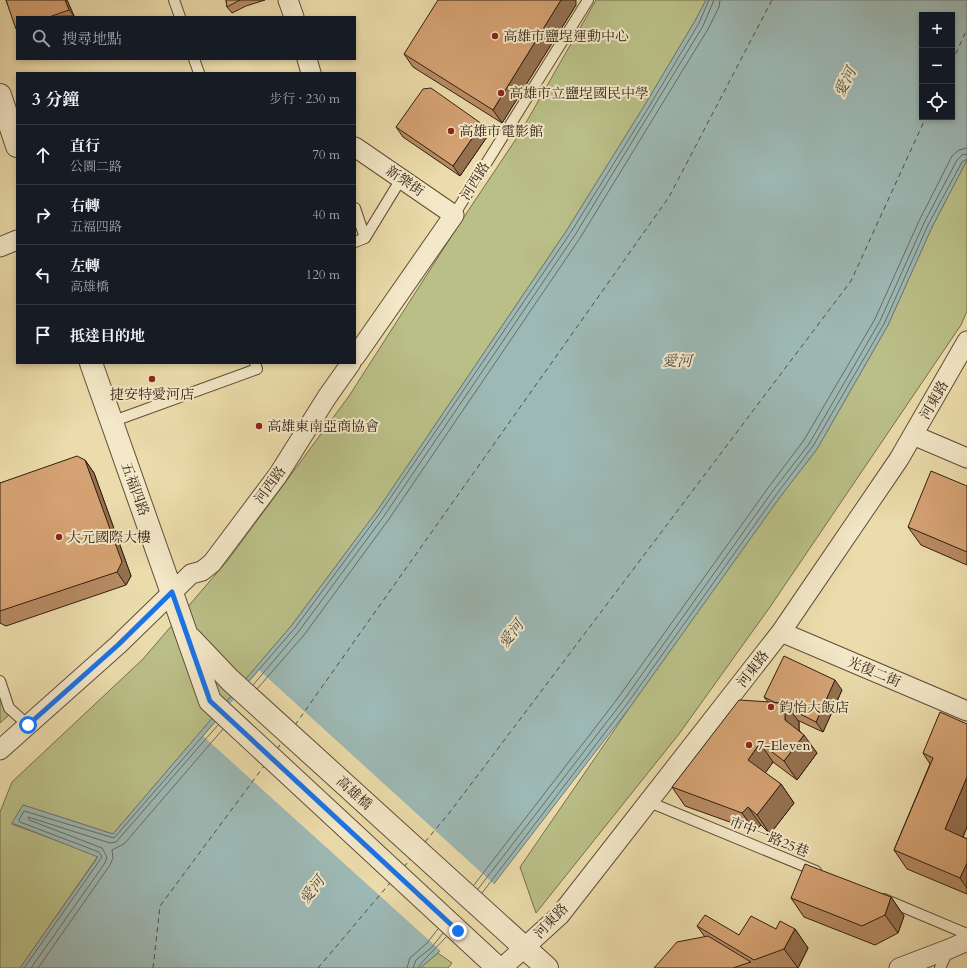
<!DOCTYPE html>
<html lang="zh-TW">
<meta charset="utf-8">
<style>
:root{--surface:#171b24;--page:#242831;--text:#f1f3f6;--muted:#9ea1a6;--line:#363941}
body{margin:0;font-family:Cardo,"Noto Serif TC",serif;background:var(--page);color:var(--text)}
.controls{position:absolute;right:12px;top:12px;display:grid;overflow:hidden;border-radius:0px;box-shadow:0 2px 6px #0003}
.controls button{width:36px;height:36px;display:grid;place-items:center;padding:0;border:0;border-bottom:1px solid var(--line);background:var(--surface);color:var(--text);font:20px sans-serif}
.stop{position:absolute;width:12px;height:12px;margin:-9px;border:3px solid #1a73e8;border-radius:50%;background:#fff}
.stop.end{background:#1a73e8;border-color:#fff;box-shadow:0 1px 4px #0008}
.list{margin:0;padding:0;list-style:none}
h2{display:flex;justify-content:space-between;align-items:center;height:52px;margin:0;padding:0 16px;font-size:17px}
h2 small{font-size:13px;font-weight:400;color:var(--muted)}
.list li{display:grid;grid-template-columns:26px 1fr auto;gap:12px;align-items:center;box-sizing:border-box;height:60px;padding:0 16px;border-top:1px solid var(--line)}
.list b{display:block;font-size:15px;white-space:nowrap}
.list p{margin:0;font-size:13px;white-space:nowrap;color:var(--muted)}
.list em{font-size:13px;font-style:normal;color:var(--muted)}
.icon{flex:none;width:22px;height:22px;fill:none;stroke:currentColor;stroke-width:2;stroke-linecap:round;stroke-linejoin:round}
.map{position:relative;flex:none;width:967px;height:968px;overflow:hidden}
.search{position:absolute;background:var(--surface);box-shadow:0 2px 6px #0003;left:16px;top:16px;width:340px;height:44px;display:flex;align-items:center;gap:10px;box-sizing:border-box;padding:0 14px;border-radius:0px;color:var(--muted);font-size:15px}
.panel{position:absolute;background:var(--surface);box-shadow:0 2px 6px #0003;left:16px;top:72px;width:340px;height:292px;border-radius:0px}
.map>svg:first-child{display:block}
.green{fill:#babf87;stroke:#766e4d}
.water{fill:#9db9b5;stroke:#727b74;fill-rule:evenodd}
.pier{fill:#ecdcab}
.lines{fill:none;stroke-linecap:round;stroke-linejoin:round}
.shore{stroke:#676c64;stroke-width:1}
.ferry{stroke:#514c44;stroke-width:1;stroke-dasharray:5 4;stroke-linecap:butt}
.service-casing{stroke:#604e39;stroke-width:12}
.minor-casing{stroke:#604e39;stroke-width:21}
.tertiary-casing{stroke:#604e39;stroke-width:24}
.service{stroke:#f3e8c8;stroke-width:10}
.minor{stroke:#f3e8c8;stroke-width:19}
.tertiary{stroke:#f3e8c8;stroke-width:22}
.wall{fill:#b78b63;stroke:#311e13}
.shaded-wall{fill:#957150;stroke:#311e13}
.building{fill:#d5a273;stroke:#311e13}
.route{stroke:#1a73e8;stroke-width:5}
.poi-dot{fill:#8f2418;stroke:#f3e8c8;stroke-width:1.5}
.labels{text-anchor:middle;dominant-baseline:central;stroke-width:4;stroke-linejoin:round;paint-order:stroke}
.poi-label{font-size:14px;fill:#311e13;stroke:#f3e8c8;text-anchor:start}
.street-label{font-size:14px;fill:#311e13;stroke:#f3e8c8}
.water-label{font-size:15px;font-style:italic;fill:#514c44;stroke:#f3e8c8}
</style>
<div class="map">
<svg width="967" height="968" viewBox="0 0 967 968">
<rect width="100%" height="100%" fill="#ecdcab"/>
<filter id="stains"><feTurbulence type="fractalNoise" baseFrequency=".005" numOctaves="4"/><feColorMatrix values="0 0 0 0 .2 0 0 0 0 .09 0 0 0 0 .02 0 0 0 .5 -.17"/></filter>
<radialGradient id="worn" r=".72"><stop offset=".6" stop-color="#630" stop-opacity="0"/><stop offset="1" stop-color="#630" stop-opacity=".3"/></radialGradient>
<!-- green -->
<path class="green" d="M596 0H706L695 21 643 108 567 230 377 511 292 625 113 834 23 805 12 824 98 856 20 968H0V812L12 782 143 659 228 560 349 396 460 223 520 133Z
M967 160V311L961 325 770 607 679 734 536 913 520 867 630 707 780 497 817 449 888 325 932 227Z
M0 689 10 714 0 723Z
M438 953 452 963 448 968H420Z"/>
<!-- water -->
<path class="water" d="M706 0H967V160L932 227 888 325 817 449 780 497 630 707 493 885 438 953 420 968H20L98 857 12 823 23 805 113 834 292 625 377 511 567 230 643 108 695 21ZM922 15H952V117H922Z"/>
<!-- pier -->
<path class="pier" d="M259 670 495 885 442 952 203 736Z"/>
<g class="lines">
<!-- shore -->
<path class="shore" d="M249 681 295 628 380 513 514 316 571 232 647 110 699 23 709 0
M253 685 299 631 384 516 575 235 703 26 714 0
M257 689 304 635 389 519 580 238 708 29 719 7 720 0
M474 885 618 698 768 488 804 440 875 319 919 221 952 156 959 150 967 148
M478 889 623 701 772 492 809 444 880 321 924 223 957 160 962 155 967 154
M482 893 627 704 776 495 813 446 884 324 928 225 962 162 967 159
M24 968 102 857 99 852 20 822 19 820 24 811 114 838 215 722
M31 968 105 863 107 857 102 848 29 820 28 817 110 843 116 842 218 725
M38 968 110 865 113 858 112 850 124 844 223 729
M407 968 410 958 427 943 438 929
M413 968 416 960 432 947 443 933
M418 968C419 964 441 943 446 937"/>
<!-- ferry -->
<path class="ferry" d="M952 62 967 29
M295 725 669 197 772 0
M277 749 282 742
M425 842 450 812 851 281 926 117
M404 867 411 858
M153 968 160 906 264 766
M318 968 390 883"/>
<!-- service casing -->
<g class="service-casing">
<path id="service" d="M174 0 180 17
M194 59 199 73
M355 208 365 238
M454 215 588 0
M355 242 365 238 401 179
M111 422 257 369 255 363
M0 681 9 708 28 725
M649 802 816 871
M884 899 967 934
M940 968 949 949"/>
</g>
<!-- minor casing -->
<g class="minor-casing">
<path id="minor" d="M288 0 294 17
M307 59 311 73
M355 147 454 215 355 357
M0 247 17 240
M913 435 967 458
M781 632 967 711
M0 750 118 645 191 574 202 571 212 563 278 475 327 397 351 363
M502 968 560 915 781 632 899 459 967 341
M899 968 949 949 967 941"/>
</g>
<!-- tertiary casing -->
<g class="tertiary-casing">
<path id="tertiary" d="M0 95 17 146
M91 363 210 701 498 968
M191 639 230 680 547 968"/>
</g>
<!-- service -->
<use href="#service" class="service"/>
<!-- minor -->
<use href="#minor" class="minor"/>
<!-- tertiary -->
<use href="#tertiary" class="tertiary"/>
</g>
<!-- wall -->
<path class="wall" d="M6 0H67L74 16 17 17V30Z
M226 0H265L246 6 232 13 227 7Z
M576 5 502 123 413 67 404 54Z
M396 127 489 134 460 176 403 137Z
M85 460 94 473 131 576 126 585 6 626 0 623V483Z
M967 486V565L921 545 908 527Z
M842 690 823 732 797 720 799 722V730L817 753 797 780 773 762 765 773 781 784 794 803 770 834 761 825 755 831 685 806 672 787 768 702 764 697Z
M967 724V827L963 837 967 839V894L907 869 894 850 930 764 923 753Z
M891 897 904 916 898 933 875 945 804 917 791 898Z
M697 926 739 935 776 929H795L808 948 798 968H654L705 937Z"/>
<!-- shaded-wall -->
<path class="shaded-wall" d="M65 0H67L74 16 69 10Z
M561 0H576V5L502 123 493 110Z
M482 124 489 134 460 176 453 166Z
M85 460 94 473 131 576 126 585 117 572Z
M835 680 842 690 823 732 816 722Z
M785 703 799 722V739L785 720Z
M804 735 817 753 797 780 784 761Z
M760 743 773 762 761 779 748 760Z
M967 777V827L958 848 945 829Z
M781 784 794 803 770 834 757 815Z
M748 807 761 825 755 831 742 813Z
M967 863V888L960 878Z
M891 897 904 916 898 933 885 915Z
M795 929 808 948 798 968 784 949Z"/>
<!-- building -->
<path class="building" d="M6 0H65L69 10 49 17H17V29H16Z
M226 0H240L227 7Z
M438 0H561L493 110 404 54Z
M431 88 482 124 453 166 396 127 423 89Z
M77 456 85 460 122 562 117 572 0 611V483Z
M931 471 967 486V552L908 527Z
M784 656 835 680 816 722 790 709 785 703H776L764 697Z
M739 700 785 703V720L804 735 784 761 760 743 748 760 781 784 757 815 748 807 742 813 672 787Z
M940 712 967 724V777L945 829 967 839V863L960 878 894 850 933 758 923 753Z
M805 864 891 897 885 915 862 926 791 898Z
M705 915 739 935 751 916 776 929 780 921 795 929 784 949 754 960 697 926Z
M708 936 751 962 733 968H654L677 942Z"/>
<g class="lines">
<!-- route -->
<path class="route" d="M28 725 118 645 172 592 210 701 458 931"/>
</g>
<!-- markers -->
<g class="poi-dot">
<circle cx="495" cy="36" r="4"/>
<circle cx="501" cy="93" r="4"/>
<circle cx="451" cy="131" r="4"/>
<circle cx="152" cy="379" r="4"/>
<circle cx="259" cy="426" r="4"/>
<circle cx="59" cy="537" r="4"/>
<circle cx="771" cy="707" r="4"/>
<circle cx="749" cy="745" r="4"/>
</g>
<g class="labels">
<!-- poi labels -->
<g class="poi-label">
<text x="503" y="36">高雄市鹽埕運動中心</text>
<text x="509" y="93">高雄市立鹽埕國民中學</text>
<text x="459" y="131">高雄市電影館</text>
<text x="152" y="394" text-anchor="middle">捷安特愛河店</text>
<text x="267" y="426">高雄東南亞商協會</text>
<text x="67" y="537">大元國際大樓</text>
<text x="779" y="707">鈞怡大飯店</text>
<text x="757" y="745">7-Eleven</text>
</g>
<!-- street labels -->
<g class="street-label">
<text transform="translate(405 181) rotate(34)">新樂街</text>
<text transform="translate(475 181) rotate(-58)">河西路</text>
<text transform="translate(934 400) rotate(-60)">河東路</text>
<text transform="translate(270 485) rotate(-54)">河西路</text>
<text transform="translate(135 489) rotate(70)">五福四路</text>
<text transform="translate(753 669) rotate(-52)">河東路</text>
<text transform="translate(874 672) rotate(23)">光復二街</text>
<text transform="translate(354 793) rotate(42)">高雄橋</text>
<text transform="translate(769 837) rotate(22)">市中一路25巷</text>
<text transform="translate(551 921) rotate(-46)">河東路</text>
</g>
<!-- water labels -->
<g class="water-label">
<text transform="translate(845 82) rotate(-63)">愛河</text>
<text x="677" y="361">愛河</text>
<text transform="translate(511 634) rotate(-52)">愛河</text>
<text transform="translate(312 890) rotate(-52)">愛河</text>
</g>
</g>
<rect width="100%" height="100%" filter="url(#stains)"/>
<rect width="100%" height="100%" fill="url(#worn)"/>
</svg>
<div class="controls">
<button>+</button>
<button>−</button>
<button><svg class="icon" aria-label="locate" viewBox="0 0 24 24"><circle cx="12" cy="12" r="6"/><path d="M12 2v4M12 18v4M2 12h4M18 12h4"/></svg></button>
</div>
<div class="stop" style="left:28px;top:725px"></div>
<div class="stop end" style="left:458px;top:931px"></div>
<div class="search"><svg class="icon" aria-label="search" viewBox="0 0 24 24"><circle cx="10" cy="10" r="6"/><path d="M15 15l6 6"/></svg>搜尋地點</div>
<section class="panel">
<h2>3 分鐘<small>步行 · 230 m</small></h2>
<ul class="list">
<li><svg class="icon" aria-label="ahead" viewBox="0 0 24 24"><path d="M12 20V5M6 11l6-6 6 6"/></svg><div><b>直行</b><p>公園二路</p></div><em>70 m</em></li>
<li><svg class="icon" aria-label="right" viewBox="0 0 24 24"><path d="M7 20v-9h11M14 6l5 5-5 5"/></svg><div><b>右轉</b><p>五福四路</p></div><em>40 m</em></li>
<li><svg class="icon" aria-label="left" viewBox="0 0 24 24"><path d="M17 20v-9H6M10 6l-5 5 5 5"/></svg><div><b>左轉</b><p>高雄橋</p></div><em>120 m</em></li>
<li><svg class="icon" aria-label="arrive" viewBox="0 0 24 24"><path d="M6 21V4h12l-3 4 3 4H6"/></svg><div><b>抵達目的地</b></div></li>
</ul>
</section>
</div>
